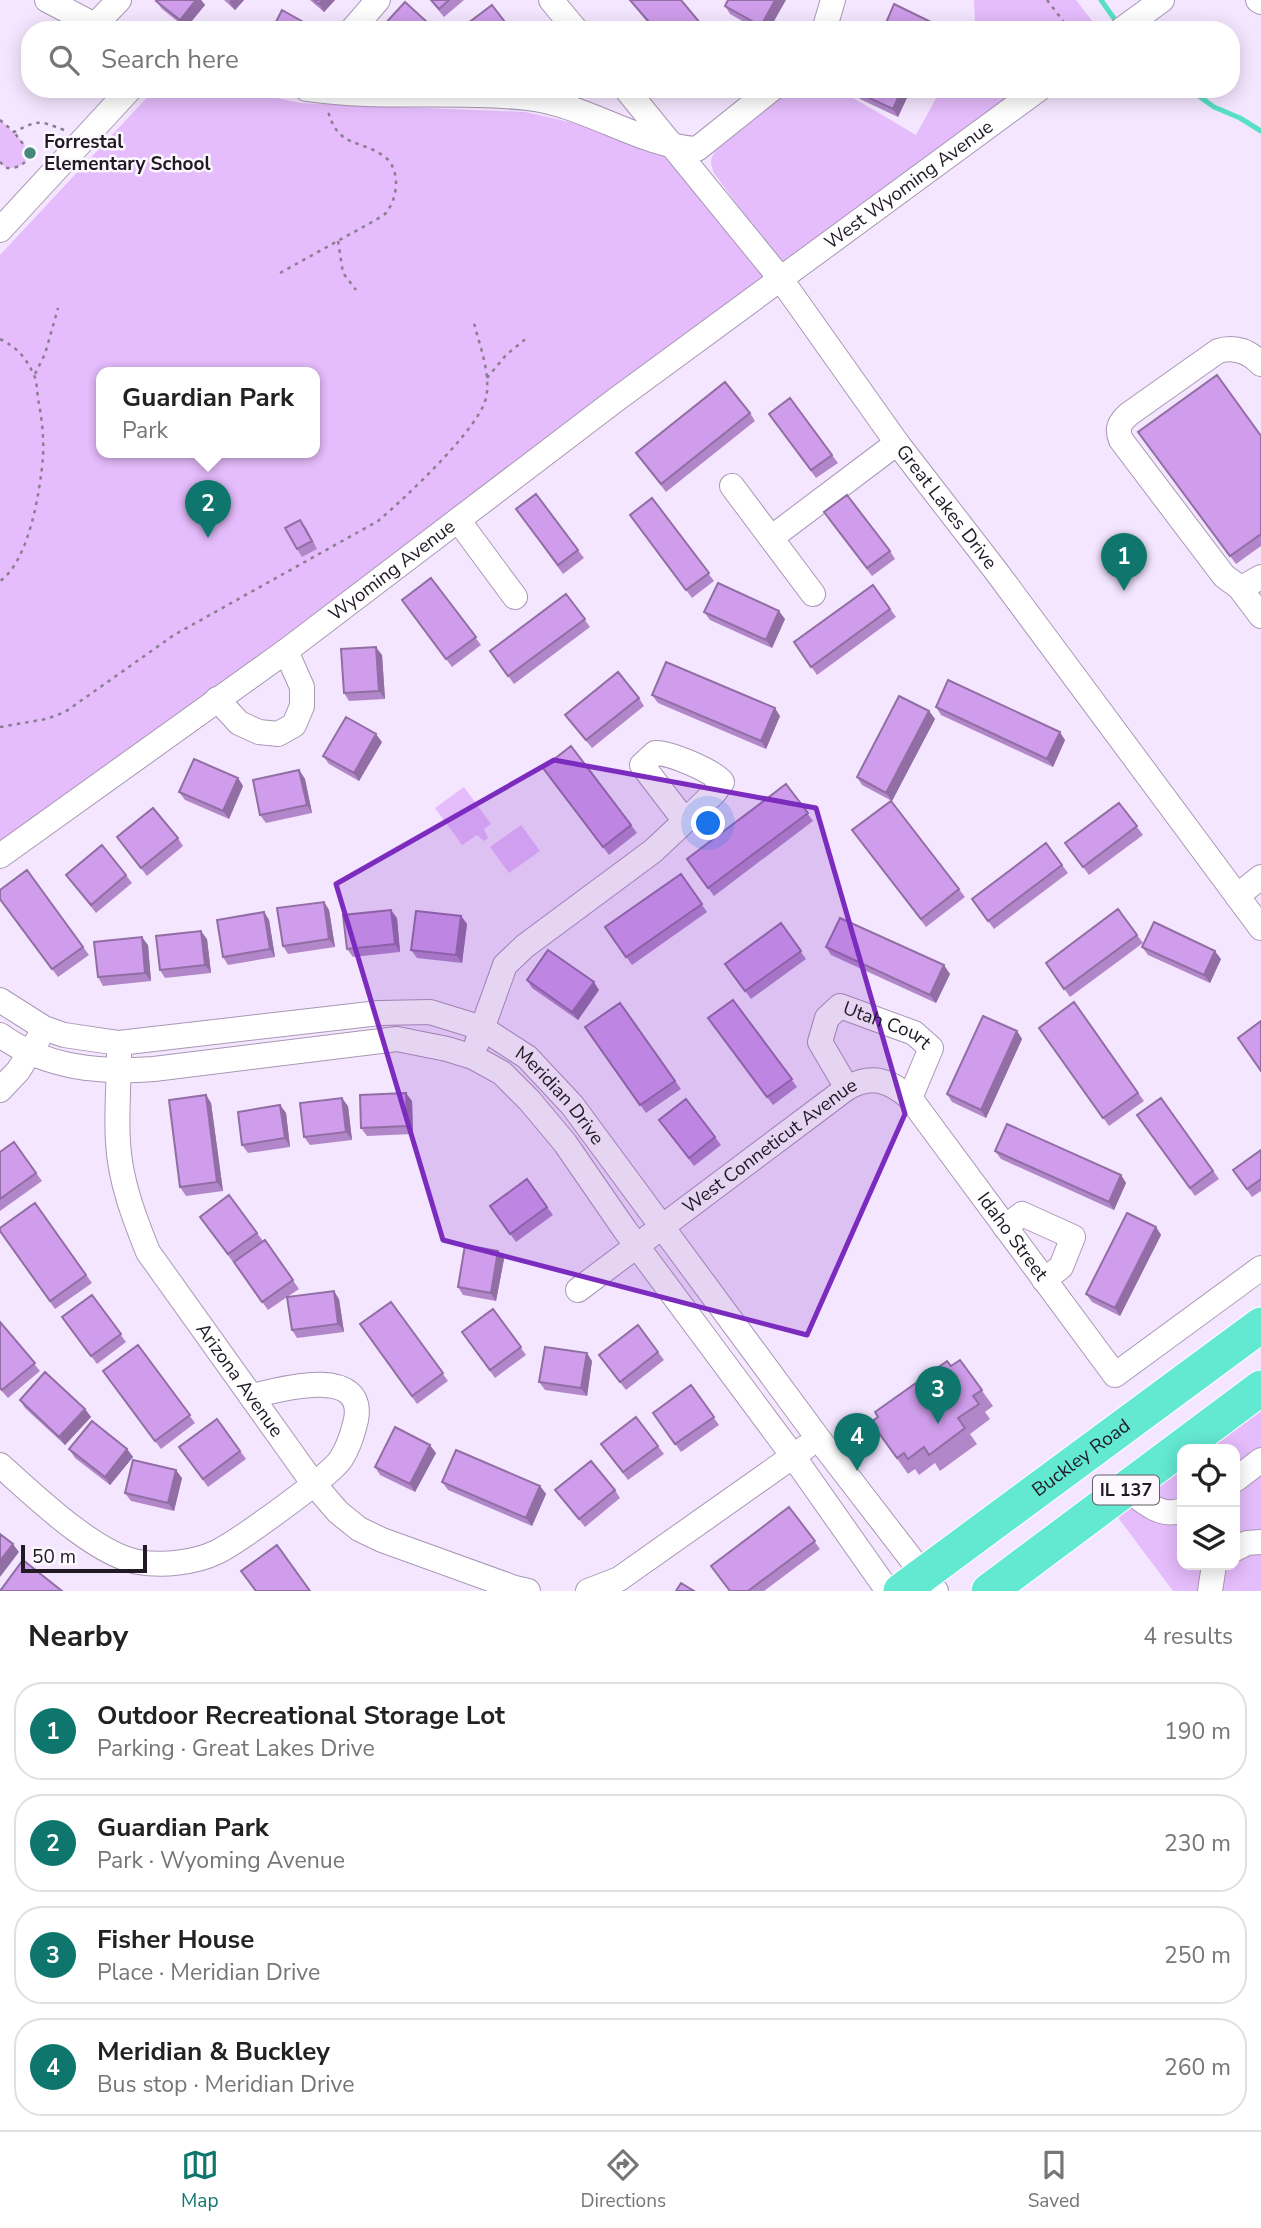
<!DOCTYPE html>
<meta charset="utf-8">
<style>
:root{--surface:#fff;--page:#f2f2f2;--text:#222;--muted:#767676;--line:#e0e0e0;--accent:#0f766e}
body{margin:0;font-family:"Nunito Sans",sans-serif;background:var(--page);color:var(--text)}
.controls{position:absolute;right:21px;bottom:21px;display:grid;overflow:hidden;border-radius:14px;box-shadow:0 4px 18px #0003}
.controls button{width:63px;height:63px;display:grid;place-items:center;padding:0;border:0;border-bottom:2px solid var(--line);background:var(--surface);color:var(--text);font:35px sans-serif}
.scale{position:absolute;left:21px;bottom:18px;width:126px;box-sizing:border-box;padding-left:7px;border:4px solid #211a25;border-top:0;font-size:19px;line-height:24px;white-space:nowrap;color:#211a25;-webkit-text-stroke:5px #fcf8fe;paint-order:stroke}
.you{position:absolute;left:709px;top:824px;width:24px;height:24px;margin:-18px;border:5px solid #fff;border-radius:50%;background:#1a73e8;box-shadow:0 0 0 10px #1a73e833}
.badge{display:grid;place-items:center;width:46px;height:46px;border-radius:50%;background:var(--accent);color:#fff;font-size:23px;font-weight:700}
.pin{position:absolute;translate:-50% -58px;filter:drop-shadow(0 2px 4px #0008)}
.pin::after{content:'';position:absolute;top:37px;width:24px;height:21px;background:inherit;clip-path:polygon(0 0,100% 0,50% 100%)}
.popup{position:absolute;left:96px;top:367px;width:224px;height:91px;box-sizing:border-box;display:grid;place-content:center;border-radius:14px;background:var(--surface);filter:drop-shadow(0 2px 5px #0005);font-size:23px;white-space:nowrap;color:var(--muted)}
.popup b{font-size:26px;color:var(--text)}
.popup::after{content:'';position:absolute;left:50%;top:100%;margin-left:-14px;border:14px solid transparent;border-top-color:var(--surface)}
.list{margin:0;padding:0;list-style:none}
h2{display:flex;justify-content:space-between;align-items:center;height:91px;margin:0;padding:0 28px;font-size:30px}
h2 small{font-size:23px;font-weight:400;color:var(--muted)}
.list li{display:grid;grid-template-columns:46px 1fr auto;gap:21px;align-items:center;box-sizing:border-box;height:98px;margin:0 14px 14px;padding:0 14px;border:2px solid var(--line);border-radius:28px}
.list b{display:block;font-size:26px;white-space:nowrap}
.list p{margin:0;font-size:23px;white-space:nowrap;color:var(--muted)}
.list em{font-size:23px;font-style:normal;color:var(--muted)}
.icon{flex:none;width:38px;height:38px;fill:none;stroke:currentColor;stroke-width:2;stroke-linecap:round;stroke-linejoin:round}
.map{position:relative;flex:none;width:1261px;height:1591px;overflow:hidden}
.search{position:absolute;background:var(--surface);box-shadow:0 4px 18px #0003;left:21px;right:21px;top:21px;height:77px;display:flex;align-items:center;gap:18px;box-sizing:border-box;padding:0 24px;border-radius:28px;color:var(--muted);font-size:26px}
.sheet{height:539px;background:var(--surface)}
nav{display:flex;justify-content:space-around;align-items:center;box-sizing:border-box;height:98px;border-top:2px solid var(--line);background:var(--surface);font-size:19px;color:var(--muted)}
nav a{display:grid;justify-items:center;gap:4px}
nav .on{color:var(--accent)}
.map>svg:first-child{display:block}
.green{fill:#e5bcfc;fill-rule:evenodd}
.lines{fill:none;stroke-linecap:round;stroke-linejoin:round}
.stream{stroke:#58dfc8;stroke-width:5}
.minor-casing{stroke:#a997b4;stroke-width:26}
.highway-casing{stroke:#fff;stroke-width:37}
.path{stroke:#8a7f91;stroke-width:2.5;stroke-dasharray:3.5 5;stroke-linecap:butt}
.minor{stroke:#fff;stroke-width:24}
.highway{stroke:#63e8d2;stroke-width:35}
.wall{fill:#b287ca}
.shaded-wall{fill:#916ea4}
.building{fill:#cf9deb;stroke:#916ea4;stroke-width:2}
.marked{fill:#7b2cbf;fill-opacity:0.2;stroke:#7b2cbf;stroke-width:5;stroke-linejoin:round}
.poi-dot{fill:#45887c;stroke:#fcf8fe;stroke-width:2.5}
.labels{text-anchor:middle;dominant-baseline:central;stroke-width:5;stroke-linejoin:round;paint-order:stroke}
.shield{fill:#fcf8fe;stroke:#635d66;stroke-width:2}
.shield-label{font-size:18px;font-weight:bold;fill:#211a25}
.poi-label{font-size:19px;font-weight:bold;fill:#211a25;stroke:#fcf8fe;text-anchor:start}
.street-label{font-size:19px;fill:#211a25;stroke:#fcf8fe}
</style>
<div class="map">
<svg width="1261" height="1591" viewBox="0 0 1261 1591">
<rect width="100%" height="100%" fill="#f5e6ff"/>
<!-- green -->
<path class="green" d="M974 0H1076L1099 30H972L975 24Z
M155 89H237L300 103 525 112 664 143 762 270 763 280 116 761 0 844V255ZM101 372H315V452H101Z
M791 89H838L916 135 941 89H1026L791 262 780 261 774 256 714 173C709 161 710 156 720 147Z
M0 120 22 141 30 153C25 165 20 168 6 168L0 162Z
M464 787 491 824 484 829 488 838 484 841 477 835 462 845 435 808Z
M521 825 540 851 509 873 490 847Z
M1261 1411V1591H1173L1117 1516 1182 1469V1565H1235V1449H1209Z"/>
<g class="lines">
<!-- stream -->
<path class="stream" d="M1101 0 1118 24
M1189 89 1214 107 1240 118 1261 131"/>
<!-- minor casing -->
<g class="minor-casing">
<g id="minor">
<path d="M47 0 104 30"/>
<path d="M551 0 576 30"/>
<path d="M1258 0 1261 2"/>
<path d="M95 25 119 0"/>
<path d="M352 30 378 0"/>
<path d="M824 30 833 0"/>
<path d="M1121 30 1162 0"/>
<path d="M307 89C380 100 454 90 528 98 587 105 638 145 697 149L772 89"/>
<path id="s1" d="M626 89 780 278 897 443 996 571 1261 928"/>
<path d="M0 230 130 89"/>
<path d="M1261 364C1249 351 1235 346 1218 351L1129 414C1120 422 1116 428 1121 440L1224 576 1239 587 1247 585 1261 577"/>
<path d="M732 486 813 594"/>
<path d="M458 520 515 597"/>
<path d="M771 538 897 443"/>
<path d="M1239 587 1261 616"/>
<path d="M217 699 239 723 259 732 278 734 294 725 302 706V687L286 651"/>
<path id="s2" d="M0 856 286 651 617 399 1039 89"/>
<path d="M1237 896 1261 877"/>
<path id="s3" d="M0 1000 44 1028 64 1035 119 1043 379 1013 430 1012 482 1028 527 1057 572 1105 818 1438 936 1591"/>
<path d="M0 1035C45 1068 100 1073 154 1069L397 1039 447 1049 473 1057 502 1073 529 1100 565 1143 625 1230 793 1456 888 1591"/>
<path d="M477 1043 505 965 525 946 653 851 685 821 642 765 655 753C668 752 714 771 722 782L714 793 685 821"/>
<path id="s4" d="M119 1055C119 1084 116 1114 118 1142 120 1181 134 1217 148 1252L313 1483 338 1512 359 1529 382 1540 515 1588 528 1591"/>
<path id="s5" d="M847 1088 820 1042 827 1018 840 1006 914 1033 931 1048 910 1098"/>
<path d="M0 1090 18 1071 39 1038"/>
<path d="M1005 1227 1022 1214 1073 1237 1061 1267 1044 1280"/>
<path id="s6" d="M578 1290 847 1088C872 1074 889 1080 910 1098L1115 1375 1261 1268"/>
<path d="M0 1465C34 1495 94 1554 138 1562 163 1566 194 1563 217 1552 237 1542 330 1476 341 1459 348 1448 353 1433 356 1420 366 1365 280 1389 253 1396"/>
<path d="M1235 1480 1261 1460"/>
<path d="M1127 1489C1142 1501 1162 1519 1182 1510"/>
<path d="M1235 1549 1247 1543 1261 1542"/>
<path d="M588 1591 619 1579 806 1447"/>
<path d="M1210 1591 1214 1565"/>
</g>
</g>
<!-- highway casing -->
<g class="highway-casing">
<g id="highway">
<path id="s7" d="M901 1591 1261 1325"/>
<path d="M989 1591 1261 1388"/>
</g>
</g>
<!-- path -->
<path class="path" d="M1047 0 1070 30
M0 120 14 132C39 120 38 120 64 130
M0 162 6 168C20 168 25 165 30 153L14 132
M338 241 343 273 356 290
M280 273 372 222C377 219 383 216 386 213 398 198 401 170 385 157 362 139 338 149 328 111
M0 339C16 347 25 356 33 373 37 380 37 390 38 399 42 418 44 438 43 457 40 492 29 561 0 581
M35 374 45 354 58 308
M487 378 506 355 528 337
M0 727 46 719 65 712 174 635 378 521C404 499 479 429 486 398 491 374 480 347 474 323"/>
<!-- minor -->
<use href="#minor" class="minor"/>
<!-- highway -->
<use href="#highway" class="highway"/>
</g>
<!-- wall -->
<path class="wall" d="M157 0H201L205 5 186 28 162 9 156 1Z
M224 0H244L235 10Z
M310 0H335L324 12Z
M430 0H464L444 17Z
M629 0 706 30H654Z
M725 6 769 30H758L730 14Z
M911 89 898 117 860 99 854 91Z
M790 398 838 463 816 478 769 414Z
M750 413 755 421 666 492 636 453Z
M1138 432 1261 436V546L1236 564Z
M536 494 584 558 563 574 516 509Z
M652 498 714 581 692 598 630 515Z
M300 520 317 549 302 557 297 549Z
M829 520 890 551 895 559 872 576Z
M431 578 481 645 452 667 402 600Z
M873 585 896 617 817 675 794 642Z
M566 594 590 627 514 684 490 651Z
M704 612 785 619 772 648 710 620Z
M382 655 385 699 349 701 344 693Z
M652 695 780 716 766 749 658 703Z
M639 698 644 706 592 748 565 715Z
M936 707 1065 740 1053 767 941 715Z
M929 711 935 719 892 801 862 785 857 777Z
M382 742 359 781 329 764 323 756Z
M299 770 305 779 312 813 266 823 260 815Z
M548 776 631 825 637 833 609 855Z
M238 778 243 786 229 819 185 800 179 792Z
M786 784 813 821 714 896 687 859Z
M1119 803 1143 835 1089 875 1065 843Z
M117 837 178 838 183 846 147 876Z
M858 838 959 889 965 897 926 927Z
M1046 843 1068 873 994 929 972 899Z
M27 870 89 955 58 977 0 899Z
M681 874 707 912 632 965 605 927Z
M66 875H126L132 883 96 913Z
M324 902 329 910 335 947 288 954 283 946Z
M1118 909 1143 943 1070 997 1046 963Z
M264 912 269 920 275 957 228 965 223 957Z
M461 916 467 924 462 963 417 958 411 950Z
M397 918 400 952 353 957 347 949Z
M781 923 806 959 751 999 725 964Z
M207 939 211 973 165 978 160 970Z
M148 945 151 981 103 986 98 977Z
M826 947 950 974 936 1003 831 955Z
M1142 947 1221 959 1210 983 1148 955Z
M527 980 599 990 578 1020 532 988Z
M733 1000 797 1087 773 1105 708 1018Z
M1074 1002 1144 1101 1109 1126 1039 1028Z
M620 1003 681 1089 646 1113 585 1027Z
M1017 1031 1022 1039 986 1118 952 1102 947 1094Z
M206 1095 211 1103 223 1191 186 1196 180 1187Z
M1161 1098 1219 1179 1195 1196 1137 1115Z
M412 1101 413 1134 367 1136 361 1128Z
M280 1105 286 1113 290 1147 248 1153 242 1145Z
M348 1106 352 1140 310 1145 304 1137Z
M659 1120 715 1137 721 1145 694 1166Z
M14 1142 42 1181 0 1211V1152Z
M1261 1150V1191L1252 1197 1233 1170Z
M995 1151 1121 1175 1126 1183 1114 1210 1001 1159Z
M527 1179 553 1215 516 1242 490 1206Z
M229 1195 263 1241 236 1261 265 1240 299 1289 268 1310 200 1217Z
M35 1203 92 1283 55 1309 0 1231Z
M1156 1227 1161 1235 1120 1316 1092 1302 1086 1294Z
M498 1251 504 1259 496 1301 463 1295 458 1287Z
M92 1295 126 1342 97 1364 62 1317Z
M339 1299 344 1332 297 1338 292 1330Z
M391 1302 448 1381 417 1404 366 1332Z
M493 1309 526 1355 495 1378 462 1332Z
M0 1322 40 1371 8 1398 0 1389Z
M138 1345 195 1423 161 1449 103 1371Z
M658 1352 664 1360 626 1390 599 1355Z
M960 1360 993 1406 985 1412 990 1419 970 1434 977 1444 940 1471 935 1463 919 1475 915 1469 908 1474 871 1422Z
M592 1361 587 1396 545 1390 539 1382Z
M691 1385 719 1425 681 1452 653 1413Z
M20 1400 85 1409 91 1417 65 1445 25 1408Z
M636 1417 664 1454 628 1480 601 1444Z
M217 1419 246 1459 208 1487 179 1447Z
M69 1449H127L133 1457 110 1485 75 1458Z
M436 1453 415 1492 380 1475 375 1467Z
M182 1478 174 1511 131 1501 125 1493Z
M442 1482 540 1486 546 1494 532 1526 448 1490Z
M555 1490H615L620 1498 585 1527Z
M789 1507 820 1549 764 1591H729Z"/>
<!-- shaded-wall -->
<path class="shaded-wall" d="M196 0H201L205 5 186 28 180 20Z
M231 0H244L235 10 229 2Z
M322 0H335L324 12 319 4Z
M775 0H786L769 30H763L761 26Z
M427 22 432 30H420Z
M933 23 938 30H930Z
M307 24 311 30H303Z
M902 89H911L898 117 893 109Z
M300 520 306 528 317 549 312 541Z
M779 611 785 619 772 648 766 640Z
M376 647 382 655 385 699 379 691Z
M775 708 780 716 766 749 761 741Z
M929 711 935 719 892 801 886 793Z
M1060 732 1065 740 1053 767 1047 759Z
M376 734 382 742 359 781 354 773Z
M299 770 305 779 312 813 307 805Z
M238 778 243 786 229 819 223 811Z
M324 902 329 910 335 947 329 939Z
M391 910 397 918 400 952 395 944Z
M264 912 269 920 275 957 270 949Z
M461 916 467 924 462 963 456 955Z
M201 931 207 939 211 973 205 965Z
M142 937 148 945 151 981 145 973Z
M1215 951 1221 959 1210 983 1204 975Z
M944 965 950 974 936 1003 930 995Z
M594 982 599 990 578 1020 572 1012Z
M1017 1031 1022 1039 986 1118 981 1110Z
M406 1093 412 1101 413 1134 407 1126Z
M206 1095 211 1103 223 1191 217 1182Z
M342 1098 348 1106 352 1140 346 1132Z
M280 1105 286 1113 290 1147 285 1138Z
M1121 1175 1126 1183 1114 1210 1109 1202Z
M1156 1227 1161 1235 1120 1316 1115 1308Z
M498 1251 504 1259 496 1301 491 1293Z
M334 1291 339 1299 344 1332 338 1324Z
M587 1353 592 1361 587 1396 581 1388Z
M85 1409 91 1417 65 1445 59 1437Z
M430 1445 436 1453 415 1492 410 1484Z
M127 1449 133 1457 110 1485 105 1477Z
M176 1470 182 1478 174 1511 168 1503Z
M540 1486 546 1494 532 1526 526 1518Z
M13 1544 19 1552 0 1577V1561Z"/>
<!-- building -->
<path class="building" d="M157 0H196L180 20 156 1Z
M314 0H322L319 4Z
M431 0H449L439 9Z
M630 0H681L706 30H656Z
M728 0H775L761 26 725 6Z
M405 2 427 22 420 30H387L383 26Z
M894 4 933 23 930 30H883Z
M492 5 511 30H472L467 24Z
M282 10 307 24 303 30H272Z
M855 89H902L893 109 854 91Z
M1217 375 1261 436V534L1230 556 1138 432Z
M725 382 750 413 661 484 636 453Z
M790 398 832 455 811 470 769 414Z
M536 494 578 550 558 565 516 509Z
M847 495 890 551 867 568 824 512Z
M652 498 709 573 686 590 630 515Z
M300 520 312 541 297 549 285 528Z
M431 578 476 637 446 659 402 600Z
M718 583 779 611 766 640 704 612Z
M873 585 890 609 811 667 794 642Z
M566 594 585 619 508 676 490 651Z
M376 647 379 691 344 693 341 649Z
M666 662 775 708 761 741 652 695Z
M618 672 639 698 586 740 565 715Z
M948 680 1060 732 1047 759 936 707Z
M899 696 929 711 886 793 857 777Z
M346 717 376 734 354 773 323 756Z
M571 746 631 825 603 847 543 768Z
M194 759 238 778 223 811 179 792Z
M299 770 307 805 260 815 253 780Z
M786 784 808 813 708 888 687 859Z
M891 801 959 889 921 919 852 830Z
M1119 803 1137 826 1083 867 1065 843Z
M153 808 178 838 141 868 117 837Z
M1046 843 1062 865 988 921 972 899Z
M102 845 126 875 91 905 66 875Z
M27 870 83 947 52 969 0 899V890Z
M681 874 702 904 626 957 605 927Z
M324 902 329 939 283 946 277 908Z
M1118 909 1137 935 1064 989 1046 963Z
M391 910 395 944 347 949 343 915Z
M416 911 461 916 456 955 411 950Z
M264 912 270 949 223 957 217 920Z
M840 918 944 965 930 995 826 947Z
M1154 922 1215 951 1204 975 1142 947Z
M781 923 801 951 745 991 725 964Z
M201 931 205 965 160 970 156 936Z
M142 937 145 973 98 977 94 942Z
M548 950 594 982 572 1012 527 980Z
M733 1000 792 1079 767 1097 708 1018Z
M1074 1002 1138 1093 1103 1118 1039 1028Z
M620 1003 675 1081 640 1105 585 1027Z
M983 1016 1017 1031 981 1110 947 1094Z
M1261 1021V1071L1238 1038Z
M406 1093 407 1126 361 1128 360 1095Z
M206 1095 217 1182 180 1187 169 1100Z
M342 1098 346 1132 304 1137 300 1103Z
M1161 1098 1213 1171 1190 1188 1137 1115Z
M686 1099 715 1137 689 1158 659 1120Z
M280 1105 285 1138 242 1145 238 1112Z
M1007 1124 1121 1175 1109 1202 995 1151Z
M14 1142 36 1173 0 1199V1152Z
M1261 1150V1179L1247 1189 1233 1170Z
M527 1179 547 1207 510 1234 490 1206Z
M229 1195 257 1233 228 1254 200 1217Z
M35 1203 86 1275 50 1301 0 1231V1228Z
M1127 1213 1156 1227 1115 1308 1086 1294Z
M265 1240 293 1280 262 1302 234 1262Z
M465 1245 498 1251 491 1293 458 1287Z
M334 1291 338 1324 292 1330 287 1297Z
M92 1295 121 1334 91 1356 62 1317Z
M391 1302 443 1373 412 1396 360 1324Z
M493 1309 521 1347 490 1370 462 1332Z
M0 1322 35 1363 2 1390 0 1388Z
M638 1325 658 1352 620 1382 599 1355Z
M138 1345 190 1415 155 1441 103 1371Z
M545 1347 587 1353 581 1388 539 1382Z
M960 1360 982 1390 973 1396 979 1404 958 1418 965 1428 929 1455 924 1447 908 1459 904 1453 897 1458 871 1422 878 1417 875 1412 947 1361 951 1366Z
M45 1372 85 1409 59 1437 20 1400Z
M691 1385 714 1417 675 1444 653 1413Z
M636 1417 658 1446 623 1472 601 1444Z
M217 1419 240 1451 203 1479 179 1447Z
M92 1421 127 1449 105 1477 69 1449Z
M395 1427 430 1445 410 1484 375 1467Z
M456 1450 540 1486 526 1518 442 1482Z
M133 1460 176 1470 168 1503 125 1493Z
M591 1461 615 1490 579 1519 555 1490Z
M789 1507 815 1541 748 1591H730L711 1566Z
M0 1534 13 1544 0 1561Z
M277 1545 310 1591H256L241 1571Z
M23 1560 62 1591H0Z
M681 1583 694 1591H676Z"/>
<!-- marked area -->
<path class="marked" d="M554 760 816 808 905 1114 807 1335 443 1240 336 884Z"/>
<!-- markers -->
<circle class="poi-dot" cx="30" cy="153" r="7"/>
<g class="labels">
<!-- shield labels -->
<rect class="shield" x="1093" y="1475.5" width="66" height="29" rx="5"/>
<g class="shield-label">
<text x="1126" y="1490">IL 137</text>
</g>
<!-- poi labels -->
<g class="poi-label">
<text x="44" y="142">Forrestal<tspan x="44" dy="22">Elementary School</tspan></text>
</g>
<!-- street labels -->
<g class="street-label">
<text stroke="none"><textPath href="#s2" startOffset="1130">West Wyoming Avenue</textPath></text>
<text stroke="none"><textPath href="#s1" startOffset="527">Great Lakes Drive</textPath></text>
<text stroke="none"><textPath href="#s2" startOffset="485">Wyoming Avenue</textPath></text>
<text stroke="none"><textPath href="#s5" startOffset="147">Utah Court</textPath></text>
<text stroke="none"><textPath href="#s3" startOffset="600">Meridian Drive</textPath></text>
<text stroke="none"><textPath href="#s6" startOffset="240">West Conneticut Avenue</textPath></text>
<text stroke="none"><textPath href="#s6" startOffset="578">Idaho Street</textPath></text>
<text stroke="none"><textPath href="#s4" startOffset="359">Arizona Avenue</textPath></text>
<text stroke="none"><textPath href="#s7" startOffset="224">Buckley Road</textPath></text>
</g>
</g>
</svg>
<div class="controls">
<button><svg class="icon" aria-label="locate" viewBox="0 0 24 24"><circle cx="12" cy="12" r="6"/><path d="M12 2v4M12 18v4M2 12h4M18 12h4"/></svg></button>
<button><svg class="icon" aria-label="layers" viewBox="0 0 24 24"><path d="M12 4l9 5-9 5-9-5zM3 14l9 5 9-5"/></svg></button>
</div>
<div class="scale">50 m</div>
<div class="you"></div>
<div class="pin badge" style="left:1124px;top:591px">1</div>
<div class="pin badge" style="left:208px;top:538px">2</div>
<div class="popup"><b>Guardian Park</b>Park</div>
<div class="pin badge" style="left:938px;top:1424px">3</div>
<div class="pin badge" style="left:857px;top:1471px">4</div>
<div class="search"><svg class="icon" aria-label="search" viewBox="0 0 24 24"><circle cx="10" cy="10" r="6"/><path d="M15 15l6 6"/></svg>Search here</div>
</div>
<section class="sheet">
<h2>Nearby<small>4 results</small></h2>
<ul class="list">
<li><span class="badge">1</span><div><b>Outdoor Recreational Storage Lot</b><p>Parking · Great Lakes Drive</p></div><em>190 m</em></li>
<li><span class="badge">2</span><div><b>Guardian Park</b><p>Park · Wyoming Avenue</p></div><em>230 m</em></li>
<li><span class="badge">3</span><div><b>Fisher House</b><p>Place · Meridian Drive</p></div><em>250 m</em></li>
<li><span class="badge">4</span><div><b>Meridian &amp; Buckley</b><p>Bus stop · Meridian Drive</p></div><em>260 m</em></li>
</ul>
</section>
<nav>
<a class="on"><svg class="icon" aria-label="map" viewBox="0 0 24 24"><path d="M3 6l6-2 6 2 6-2v14l-6 2-6-2-6 2zM9 4v14M15 6v14"/></svg>Map</a>
<a><svg class="icon" aria-label="directions" viewBox="0 0 24 24"><path d="M12 3l9 9-9 9-9-9zM9 14v-3h6M13 9l2 2-2 2"/></svg>Directions</a>
<a><svg class="icon" aria-label="saved" viewBox="0 0 24 24"><path d="M7 4h10v16l-5-4-5 4z"/></svg>Saved</a>
</nav>
